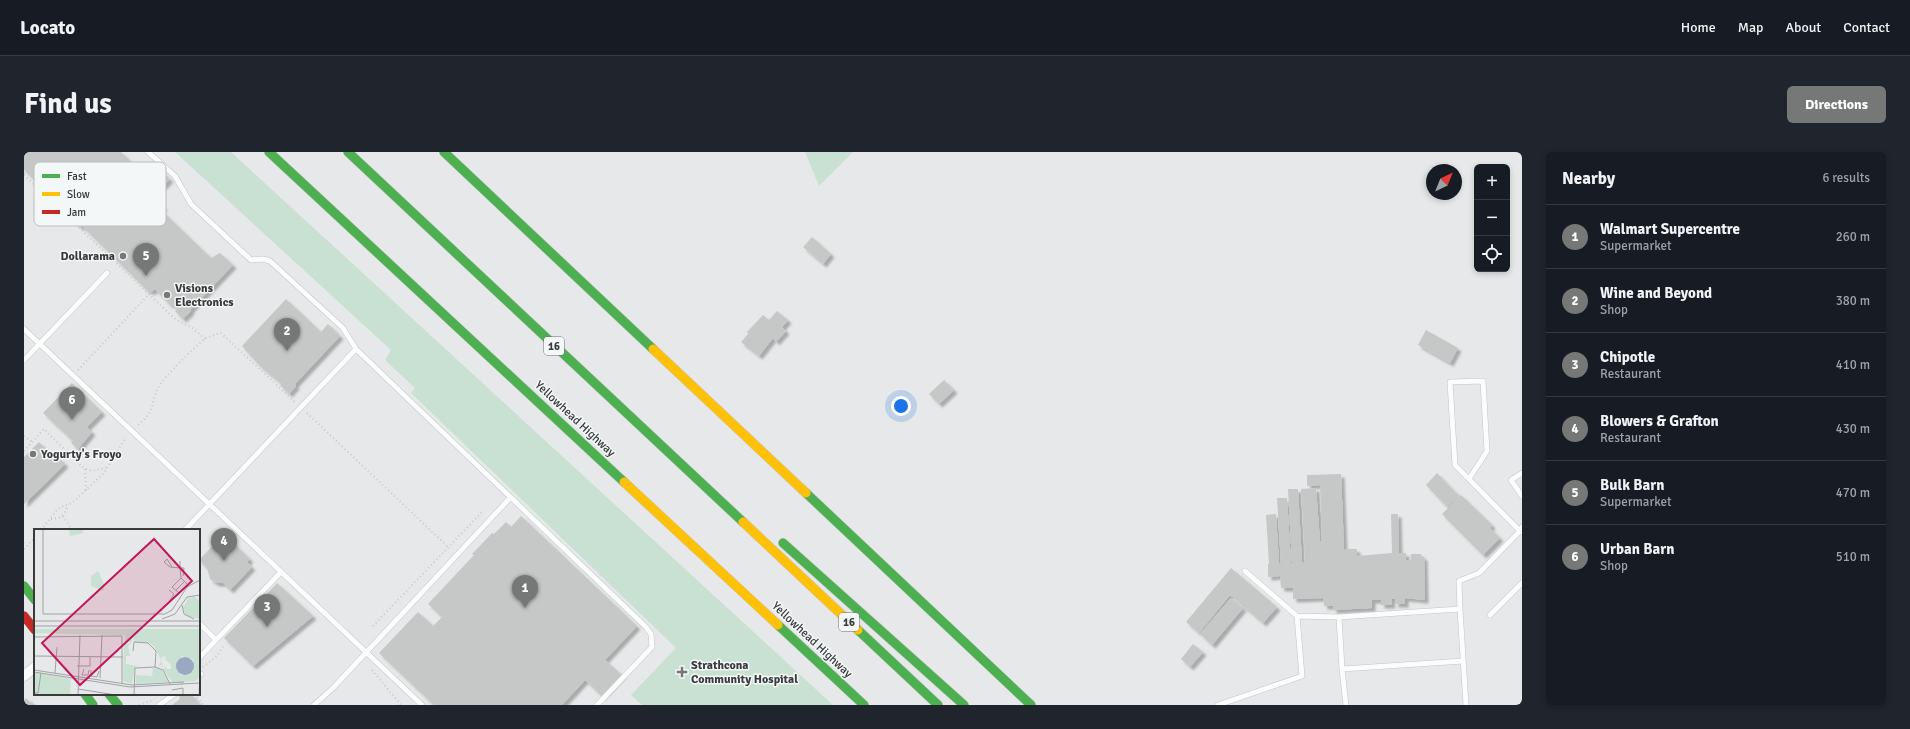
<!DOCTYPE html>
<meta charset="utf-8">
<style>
:root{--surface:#171b24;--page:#20242c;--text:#f1f3f6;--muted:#9ea1a6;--line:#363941;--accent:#767777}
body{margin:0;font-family:Signika,sans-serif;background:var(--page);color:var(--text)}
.controls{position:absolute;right:12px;top:12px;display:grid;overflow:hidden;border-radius:6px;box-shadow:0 2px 6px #0003}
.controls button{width:36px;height:36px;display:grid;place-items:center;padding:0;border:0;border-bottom:1px solid var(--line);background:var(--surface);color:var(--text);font:20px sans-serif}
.compass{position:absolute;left:1402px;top:12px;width:36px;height:36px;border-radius:50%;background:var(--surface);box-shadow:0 2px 6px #0003;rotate:43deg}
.you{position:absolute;left:877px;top:254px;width:14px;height:14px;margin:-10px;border:3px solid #fff;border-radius:50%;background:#1a73e8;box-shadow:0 0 0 6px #1a73e833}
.badge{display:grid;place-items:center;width:26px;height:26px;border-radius:50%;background:var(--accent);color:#fff;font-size:13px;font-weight:700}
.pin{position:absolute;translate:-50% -33px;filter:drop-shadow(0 1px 2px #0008)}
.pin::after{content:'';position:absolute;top:21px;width:14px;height:12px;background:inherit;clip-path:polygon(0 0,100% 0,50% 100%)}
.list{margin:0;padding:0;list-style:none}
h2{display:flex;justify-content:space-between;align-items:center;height:52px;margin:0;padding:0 16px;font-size:17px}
h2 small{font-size:13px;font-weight:400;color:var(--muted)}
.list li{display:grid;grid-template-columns:26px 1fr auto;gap:12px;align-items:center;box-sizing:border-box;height:64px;padding:0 16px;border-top:1px solid var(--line)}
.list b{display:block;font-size:15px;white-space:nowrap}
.list p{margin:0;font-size:13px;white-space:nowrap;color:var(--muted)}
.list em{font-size:13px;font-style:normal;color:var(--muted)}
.icon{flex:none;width:22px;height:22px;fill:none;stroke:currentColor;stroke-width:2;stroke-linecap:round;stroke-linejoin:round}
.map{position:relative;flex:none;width:1498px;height:553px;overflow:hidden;border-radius:6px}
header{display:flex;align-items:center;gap:24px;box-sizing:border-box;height:56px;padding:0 20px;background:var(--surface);border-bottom:1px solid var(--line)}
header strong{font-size:19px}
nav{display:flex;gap:22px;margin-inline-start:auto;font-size:14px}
.intro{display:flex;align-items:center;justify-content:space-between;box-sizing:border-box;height:96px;padding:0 24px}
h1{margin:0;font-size:28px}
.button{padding:10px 18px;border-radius:6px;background:var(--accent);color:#fff;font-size:14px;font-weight:700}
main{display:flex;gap:24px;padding:0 24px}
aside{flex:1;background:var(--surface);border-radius:6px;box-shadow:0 2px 6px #0003}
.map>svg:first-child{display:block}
.green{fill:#c8e1d3}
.building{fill:#c6c7c7;filter:url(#shadow)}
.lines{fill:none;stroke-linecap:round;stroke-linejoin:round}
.lane-casing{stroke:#c4c5c6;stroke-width:6}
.street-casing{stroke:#c4c5c6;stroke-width:11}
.fast-casing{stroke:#c4c5c6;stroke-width:10}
.slow-casing{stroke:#c4c5c6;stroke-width:10}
.jam-casing{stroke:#c4c5c6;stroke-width:10}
.path{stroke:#c7c8c8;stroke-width:2;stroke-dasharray:1 3;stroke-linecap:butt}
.lane{stroke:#fbfcfc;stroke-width:5}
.street{stroke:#fbfcfc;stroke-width:10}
.fast{stroke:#4caf50;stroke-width:9}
.slow{stroke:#ffc107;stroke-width:9}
.jam{stroke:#c62828;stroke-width:9}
.poi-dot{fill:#767777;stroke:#f3f7f7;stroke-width:1.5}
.labels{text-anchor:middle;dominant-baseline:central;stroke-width:3;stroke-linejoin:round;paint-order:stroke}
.shield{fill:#f3f7f7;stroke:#717373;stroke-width:1}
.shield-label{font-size:11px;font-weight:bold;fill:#393a3a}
.poi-label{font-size:12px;font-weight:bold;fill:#393a3a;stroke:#f3f7f7;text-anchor:start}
.street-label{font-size:12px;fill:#393a3a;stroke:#f3f7f7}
.inset-road{fill:none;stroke:#a1a2a3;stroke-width:1}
.view{fill:#c2185b;fill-opacity:0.15;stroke:#c2185b;stroke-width:2}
.inset-edge{fill:none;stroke:#393a3a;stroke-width:2}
.key{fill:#f3f7f7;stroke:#bbbebe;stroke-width:1}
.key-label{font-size:11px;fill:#393a3a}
</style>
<header>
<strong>Locato</strong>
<nav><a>Home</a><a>Map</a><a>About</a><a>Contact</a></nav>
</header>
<div class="intro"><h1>Find us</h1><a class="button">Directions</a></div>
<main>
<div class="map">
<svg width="1498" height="553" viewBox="0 0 1498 553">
<defs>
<filter id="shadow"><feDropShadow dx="3.5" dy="3.5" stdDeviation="1" flood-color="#0004"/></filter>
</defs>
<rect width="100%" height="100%" fill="#e7e8e9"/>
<!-- green -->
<path class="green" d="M151 0H207L809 553H618L607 543 652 496 387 241 391 236 361 208 367 198Z
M781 0H829L795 34Z"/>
<!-- building -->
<path class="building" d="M0 0H97L126 28 136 18 146 27 129 44 140 55 137 58 187 106 196 101 209 113 166 158 167 159 159 167 151 159 153 157 147 152 146 153 131 137 127 140 125 138 124 139 58 74 56 75 38 57 39 56 13 34 15 32 0 18Z
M788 85 807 102 799 112 779 95Z
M262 147 297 180 304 172 316 184 271 232 272 234 265 242 256 233 258 232 236 214 218 194Z
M753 159 764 168 758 175 762 179 752 190 749 186 735 204 717 190 724 182 723 180 739 163 745 168Z
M1402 178 1434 196 1426 211 1394 193Z
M920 228 930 238 915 252 905 242Z
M48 231 78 260 63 275 68 280 54 297 47 291 49 289 19 261Z
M15 290 32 307 34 305 41 312 0 352V305Z
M1413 321 1435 344 1423 355 1402 333Z
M1317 322 1320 397H1333V404L1368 401 1367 362H1374L1375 401H1382V408H1387V402H1397L1398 405H1400L1401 448 1381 446V452H1371V447H1367L1368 453H1357V448H1348V456L1309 458V454H1300L1299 446 1269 447V436H1257L1256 424 1244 425V412H1245L1242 363 1252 362 1255 412 1257 411 1253 346H1263L1267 411H1268L1264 337H1274L1278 411 1281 410 1277 337 1292 336 1296 390 1298 389 1296 333 1283 334V323Z
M1437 343 1468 373 1466 376 1476 386 1459 403 1418 362Z
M497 364 613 474 581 508 598 523 578 544 561 528 538 553H410L355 501 394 460 409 474 418 465 404 452 450 403 448 402 468 381 470 382 482 370 487 375Z
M200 382 226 407 223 410 228 415 206 438 199 431H192L186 427 183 416 175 408Z
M1207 416 1253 455 1239 471 1206 443 1175 481 1162 470Z
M253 431 289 464 229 514 200 486Z
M1207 446 1219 456 1188 493 1176 482Z
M1169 492 1179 500 1166 515 1157 507Z
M158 542H167L176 553H148L156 547 155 545Z
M2 546 7 551 8 550 11 553H0V549Z"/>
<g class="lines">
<!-- lane casing -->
<g class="lane-casing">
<path id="lane" d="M124 0 151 24 167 52 227 108 239 107 246 109 319 176 332 197 622 475 627 482 628 495 573 553
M0 177 398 553
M0 208 83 121
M1498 321 1487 328 1498 344
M1445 327 1463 299 1459 229 1426 230 1431 313 1496 379 1498 375
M161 378 332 197
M1221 419 1273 464 1315 465
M1436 457 1435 429 1455 421 1496 379 1498 380
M1466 463 1498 431
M175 471 192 488 257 420
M175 506 192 488
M1318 517 1439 509
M175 523 177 522
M135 553 151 542
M290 553 309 536 486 346
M1194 553 1278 524 1273 464
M1322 553 1318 517 1315 465 1436 457 1442 553"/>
</g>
<!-- street casing -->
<g class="street-casing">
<path id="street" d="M0 524 11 515"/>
</g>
<!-- fast casing -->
<g class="fast-casing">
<path id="fast" d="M245 0 600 330
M324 0 719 370
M420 0 629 197
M782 341 1007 553
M759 391 940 553
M0 434 11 448
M754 473 840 553
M834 478 914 553
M61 542 69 553
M85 542 94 553"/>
</g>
<!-- slow casing -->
<g class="slow-casing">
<path id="slow" d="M629 197 782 341
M600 330 754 473
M719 370 834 478"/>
</g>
<!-- jam casing -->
<g class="jam-casing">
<path id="jam" d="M0 464 11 478"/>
</g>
<!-- path -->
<path class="path" d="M0 21 2 20
M0 23 151 167 170 177 181 187
M54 218 127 140
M283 261 424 395
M114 273C131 259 126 254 134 236 139 226 173 192 182 186 187 184 192 182 197 181L272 251
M0 284 8 290
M0 299 20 277 58 315 68 319 82 316
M61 317 62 340
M39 364 48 378
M27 367C38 366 40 364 44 353
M17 378 32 359 37 355 48 351 80 321 102 285
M0 397 11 385
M349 474 458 360
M179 515 193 504 200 493
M348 518 377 553
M171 542 179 553
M115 553 129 548"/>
<!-- lane -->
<use href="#lane" class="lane"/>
<!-- street -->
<use href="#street" class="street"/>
<!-- fast -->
<use href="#fast" class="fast"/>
<!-- slow -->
<use href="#slow" class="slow"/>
<!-- jam -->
<use href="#jam" class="jam"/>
</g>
<!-- markers -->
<g class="poi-dot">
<circle cx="99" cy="104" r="4"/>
<circle cx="143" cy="143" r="4"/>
<circle cx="9" cy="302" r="4"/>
<path d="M656 514h4v4h4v4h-4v4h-4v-4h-4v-4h4z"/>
</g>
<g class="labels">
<!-- shield labels -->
<g class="shield">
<rect x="520" y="185" width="20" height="18" rx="3"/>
<rect x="815" y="461" width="20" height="18" rx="3"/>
</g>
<g class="shield-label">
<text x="530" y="194">16</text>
<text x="825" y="470">16</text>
</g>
<!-- poi labels -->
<g class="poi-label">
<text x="91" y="104" text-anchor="end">Dollarama</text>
<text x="151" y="136">Visions<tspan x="151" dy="14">Electronics</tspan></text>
<text x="17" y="302">Yogurty's Froyo</text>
<text x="667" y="513">Strathcona<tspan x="667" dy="14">Community Hospital</tspan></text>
</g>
<!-- street labels -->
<g class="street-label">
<text transform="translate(551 267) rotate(43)">Yellowhead Highway</text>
<text transform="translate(788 488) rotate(43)">Yellowhead Highway</text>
</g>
</g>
<!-- overview -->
<g transform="translate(10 377)">
<rect width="166" height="166" fill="#e7e8e9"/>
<path d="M35 0H49V4L36 7ZM64 42 70 55V62L57 57V47ZM154 69 161 68 166 72V90L152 87 149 79ZM0 100H166L165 149 161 152 139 154 129 140 133 137 132 140H137V136L131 130 132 129 130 127 127 129 129 139 127 136 123 137 126 135 127 131 121 119 116 114 101 113 98 108V113H91V106L0 104ZM147 127 159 130 155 146H146ZM98 114 94 117 96 127H92V135L104 137 101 138 98 155 89 152 90 115ZM119 139 127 140 135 153 102 155V146L118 147ZM0 143 37 150 36 166H0Z" fill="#c8e1d3" fill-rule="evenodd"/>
<path d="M142 137a9 9 0 1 1 18 0a9 9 0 1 1-18 0Z" fill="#9ba8c2"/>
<path class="inset-road" d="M9 0V85H131L138 81 153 58 166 51M138 38 133 30 130 33 136 38 146 39V32M147 49 146 39H150L149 47M135 61 140 65 135 73M142 61 151 52M146 65 138 58 147 49 154 56M148 76 150 85 160 90M128 90 141 85 153 68 166 66M0 92H166M0 97H166M0 108 88 107V154M99 122 100 113 114 114 122 122 121 138 101 139 100 166M0 127 89 128M43 137H56V128M121 138 129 141 136 155M50 140 48 146H54L55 141M0 141 98 156 150 153M57 141V147L63 148 65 142M0 143 96 158 148 155M21 144 23 118M66 149 68 106M147 155 166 154M44 160 82 166M138 161 149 159V165M1 164H4L7 144M44 166 46 106M165 166 166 145"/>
<path class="view" d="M120 10 158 52 46 156 8 114Z"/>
<rect width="166" height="166" class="inset-edge"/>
</g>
<!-- legend -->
<rect x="10" y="10" width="132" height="64" rx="6" class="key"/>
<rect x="18" y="22" width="18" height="4" fill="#4caf50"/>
<rect x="18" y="40" width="18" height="4" fill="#ffc107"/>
<rect x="18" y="58" width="18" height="4" fill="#c62828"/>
<g class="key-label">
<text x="43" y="28">Fast</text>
<text x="43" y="46">Slow</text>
<text x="43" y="64">Jam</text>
</g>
</svg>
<div class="controls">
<button>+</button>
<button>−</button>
<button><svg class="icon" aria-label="locate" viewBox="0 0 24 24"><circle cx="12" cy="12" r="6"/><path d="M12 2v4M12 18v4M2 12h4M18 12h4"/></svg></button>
</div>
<svg class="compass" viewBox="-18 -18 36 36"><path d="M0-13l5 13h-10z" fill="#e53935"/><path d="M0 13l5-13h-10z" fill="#9ea1a6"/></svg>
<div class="you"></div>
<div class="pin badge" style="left:501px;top:456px">1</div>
<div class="pin badge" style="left:263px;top:199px">2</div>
<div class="pin badge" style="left:243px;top:475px">3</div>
<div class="pin badge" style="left:200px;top:409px">4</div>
<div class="pin badge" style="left:122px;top:124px">5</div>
<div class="pin badge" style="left:48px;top:268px">6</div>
</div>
<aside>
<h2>Nearby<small>6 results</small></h2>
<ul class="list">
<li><span class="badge">1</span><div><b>Walmart Supercentre</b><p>Supermarket</p></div><em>260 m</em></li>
<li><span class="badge">2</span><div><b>Wine and Beyond</b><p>Shop</p></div><em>380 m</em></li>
<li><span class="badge">3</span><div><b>Chipotle</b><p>Restaurant</p></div><em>410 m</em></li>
<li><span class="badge">4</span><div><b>Blowers &amp; Grafton</b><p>Restaurant</p></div><em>430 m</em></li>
<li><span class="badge">5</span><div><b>Bulk Barn</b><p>Supermarket</p></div><em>470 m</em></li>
<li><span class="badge">6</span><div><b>Urban Barn</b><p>Shop</p></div><em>510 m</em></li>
</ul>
</aside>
</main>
